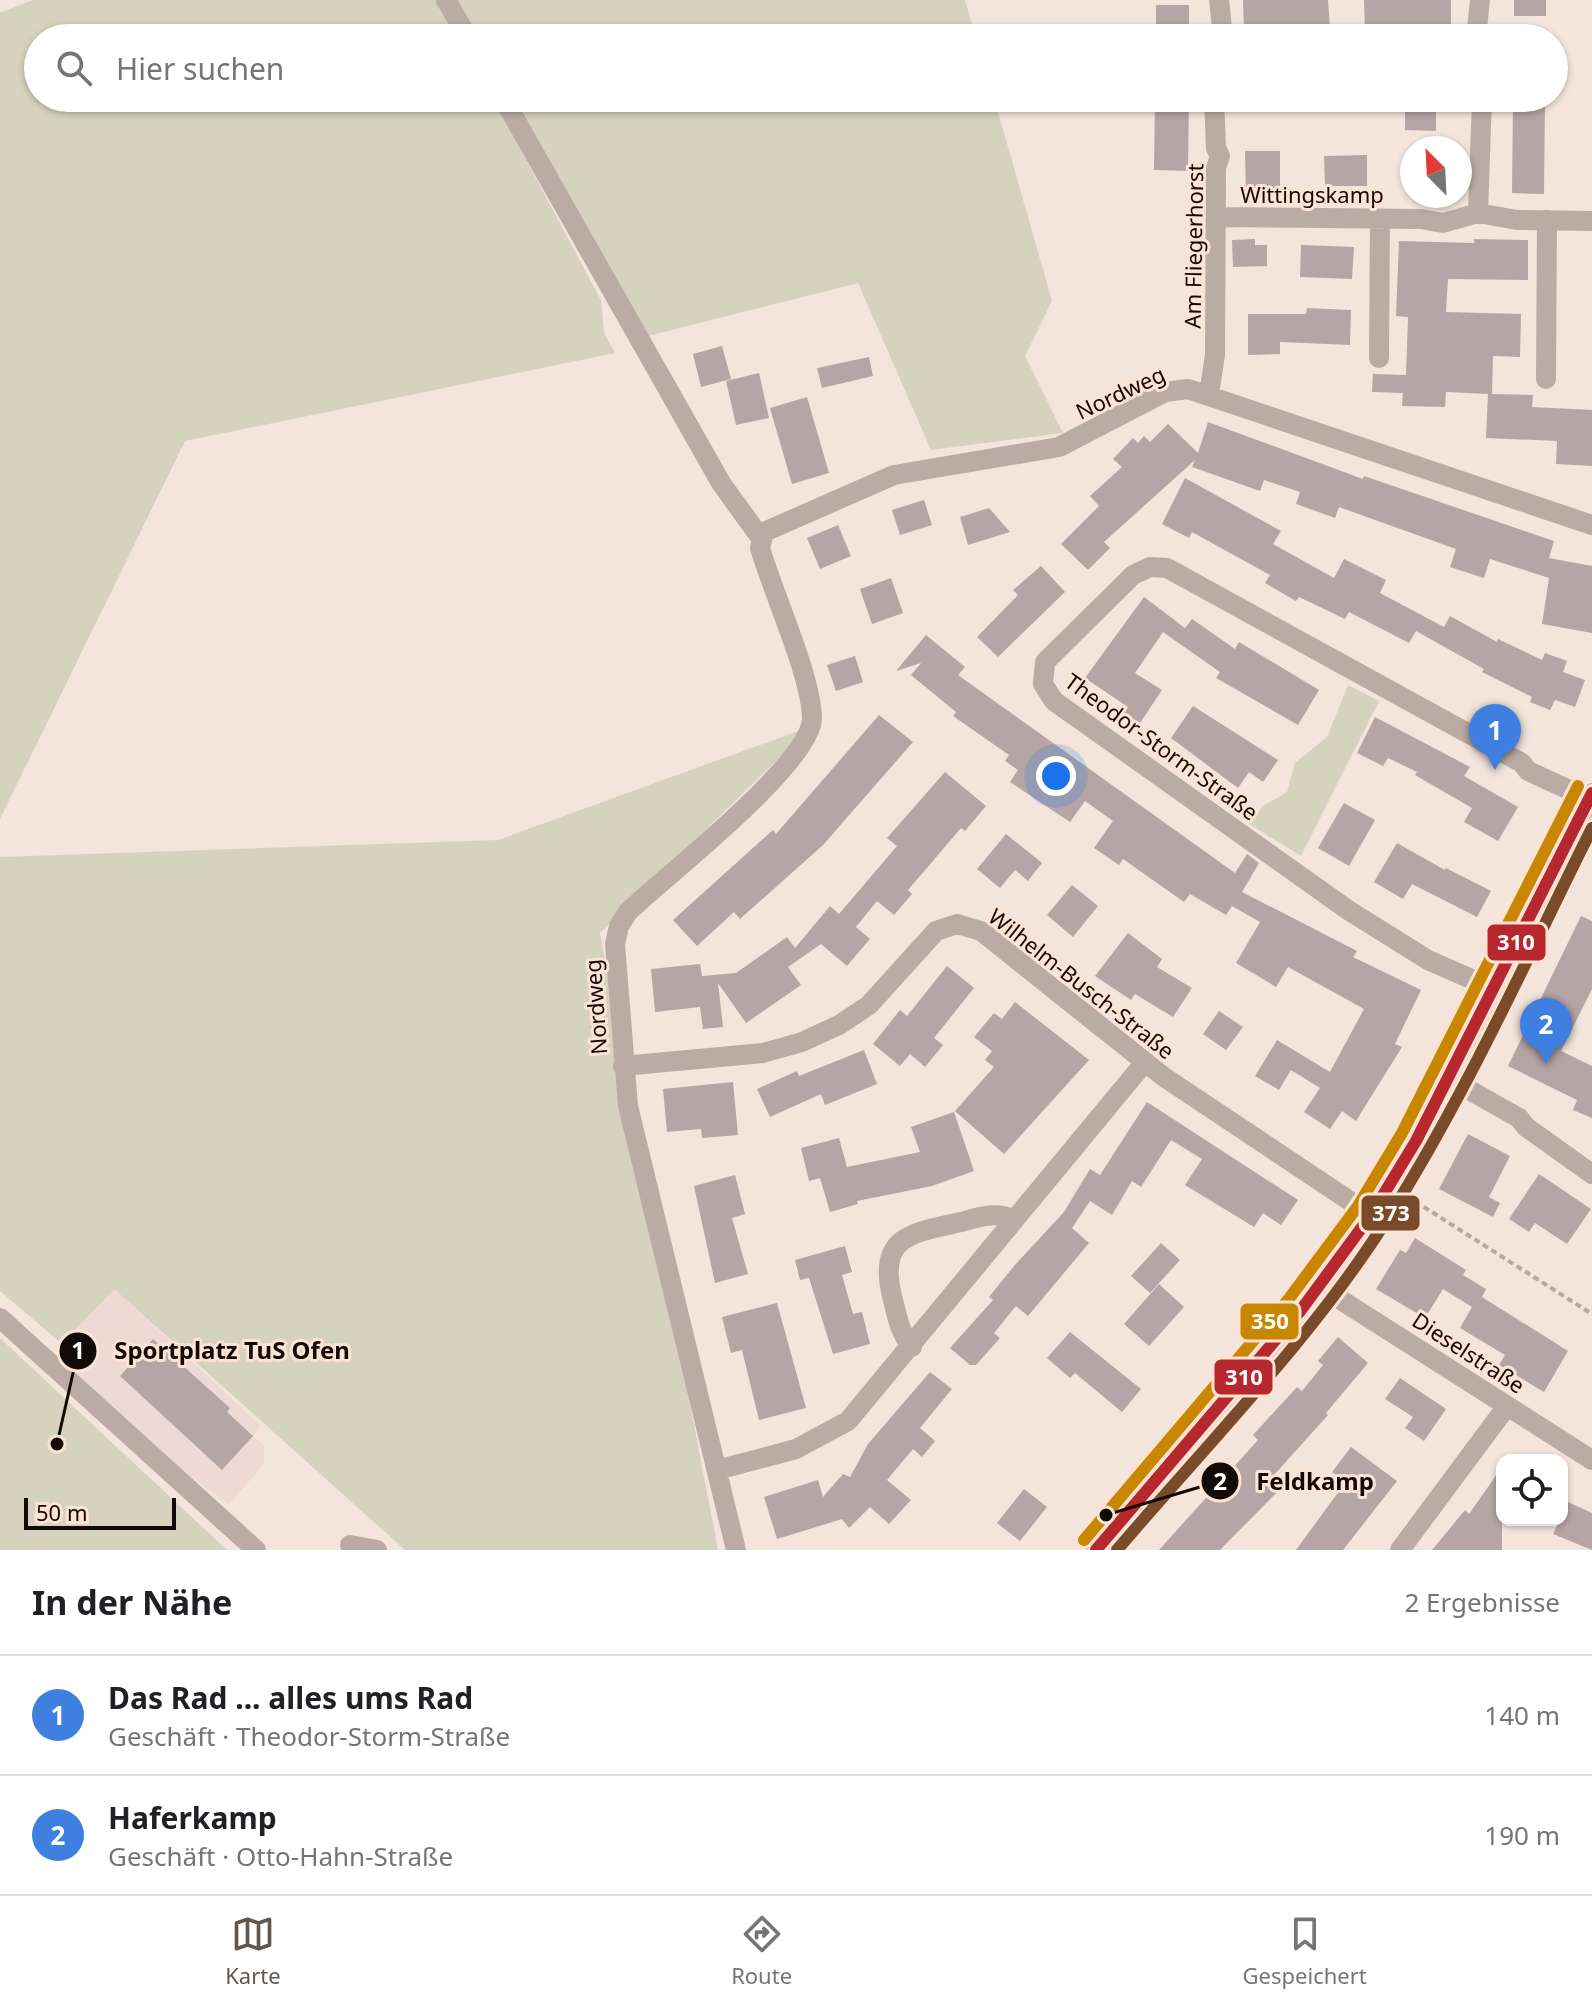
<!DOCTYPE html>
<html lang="de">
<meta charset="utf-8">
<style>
:root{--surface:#fff;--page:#f6f6f6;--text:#202124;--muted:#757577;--line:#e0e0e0;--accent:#615751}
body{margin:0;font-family:"Noto Sans",sans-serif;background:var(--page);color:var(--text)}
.controls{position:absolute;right:24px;bottom:24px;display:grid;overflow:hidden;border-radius:16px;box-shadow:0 2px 6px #0004}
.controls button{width:72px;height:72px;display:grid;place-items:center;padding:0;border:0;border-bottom:2px solid var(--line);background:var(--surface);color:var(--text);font:40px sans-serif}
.compass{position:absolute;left:1400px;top:136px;width:72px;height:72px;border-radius:50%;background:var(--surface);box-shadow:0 2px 6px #0004;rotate:336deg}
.scale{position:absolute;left:24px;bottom:20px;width:152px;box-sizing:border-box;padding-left:8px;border:4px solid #120a06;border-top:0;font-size:22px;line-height:28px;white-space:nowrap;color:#120a06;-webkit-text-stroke:6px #fce3d3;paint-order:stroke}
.you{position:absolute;left:1056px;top:776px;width:28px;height:28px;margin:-20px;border:6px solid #fff;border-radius:50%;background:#1a73e8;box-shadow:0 0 0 12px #1a73e833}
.badge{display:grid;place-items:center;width:52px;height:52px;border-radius:50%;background:var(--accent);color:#fff;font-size:26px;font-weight:700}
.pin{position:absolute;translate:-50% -66px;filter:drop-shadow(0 2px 4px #0008)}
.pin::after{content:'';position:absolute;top:42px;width:28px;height:24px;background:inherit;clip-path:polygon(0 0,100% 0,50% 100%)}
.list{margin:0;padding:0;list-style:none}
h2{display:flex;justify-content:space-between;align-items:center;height:104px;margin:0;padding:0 32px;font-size:34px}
h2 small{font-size:26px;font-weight:400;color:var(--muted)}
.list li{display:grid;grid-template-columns:52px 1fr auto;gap:24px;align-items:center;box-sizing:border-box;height:120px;padding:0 32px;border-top:2px solid var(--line)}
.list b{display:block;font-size:30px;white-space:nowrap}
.list p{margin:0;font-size:26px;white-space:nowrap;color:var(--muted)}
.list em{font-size:26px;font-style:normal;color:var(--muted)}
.icon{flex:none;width:44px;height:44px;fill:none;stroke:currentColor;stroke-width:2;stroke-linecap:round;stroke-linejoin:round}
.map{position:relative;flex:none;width:1592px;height:1550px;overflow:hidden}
.search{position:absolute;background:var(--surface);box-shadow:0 2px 6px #0004;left:24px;right:24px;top:24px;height:88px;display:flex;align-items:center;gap:20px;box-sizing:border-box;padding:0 28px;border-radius:44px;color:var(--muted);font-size:30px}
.sheet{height:344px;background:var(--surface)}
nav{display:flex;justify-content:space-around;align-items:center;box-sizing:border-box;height:112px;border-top:2px solid var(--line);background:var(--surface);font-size:22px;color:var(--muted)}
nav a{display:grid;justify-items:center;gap:4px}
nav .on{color:var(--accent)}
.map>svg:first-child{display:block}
.education{fill:#eed9d5}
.green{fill:#d5d3be}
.building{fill:#b5a5a4}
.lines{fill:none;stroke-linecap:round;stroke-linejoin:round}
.path{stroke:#b5a9a2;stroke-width:4;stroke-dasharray:6 4;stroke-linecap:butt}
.minor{stroke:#baaca4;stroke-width:20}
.bus-1-casing{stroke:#fce3d3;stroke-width:18}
.bus-2-casing{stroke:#fce3d3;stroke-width:18}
.bus-3-casing{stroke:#fce3d3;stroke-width:18}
.bus-1{stroke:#b7282e;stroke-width:12}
.bus-2{stroke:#7a4b2a;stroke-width:12}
.bus-3{stroke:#c98701;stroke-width:12}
.labels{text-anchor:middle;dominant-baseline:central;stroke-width:6;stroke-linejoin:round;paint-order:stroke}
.street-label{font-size:22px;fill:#120a06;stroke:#fce3d3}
.leader{fill:none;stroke:#120a06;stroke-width:3}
.callout-dot{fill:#120a06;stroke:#fce3d3;stroke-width:3}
.mark-label{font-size:24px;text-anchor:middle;font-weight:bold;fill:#fff}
.callout-label{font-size:24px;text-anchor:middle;font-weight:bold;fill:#120a06;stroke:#fce3d3;stroke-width:6;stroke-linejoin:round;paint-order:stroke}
.line-badge{stroke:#fce3d3;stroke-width:3}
.badge-label{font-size:22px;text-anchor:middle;font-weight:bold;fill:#fff}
</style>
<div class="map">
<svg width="1592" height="1550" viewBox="0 0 1592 1550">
<rect width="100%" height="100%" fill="#f3e5dc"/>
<!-- education -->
<path class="education" d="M113 1288 261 1426 253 1436 264 1445V1464L229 1504 157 1452 57 1356 62 1344Z"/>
<!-- green -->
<path class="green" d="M33 0H441L461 38H38V98H493L601 300 604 333 615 353 185 441 0 819V13Z
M456 0H965L976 38H477Z
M509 98H994L1052 301 1025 356 1063 433 931 450 858 283 640 338Z
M1348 685 1379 701 1301 856 1249 824 1263 806 1287 792 1295 763 1327 737Z
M812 726 600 933 718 1550H405L114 1289 62 1344 0 1291V857L498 840Z
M0 1338 227 1550H0Z"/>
<!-- building -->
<path class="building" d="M1243 0H1328L1330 28 1244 35Z
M1364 0H1451V24L1396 25V28L1365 30Z
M1514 0H1546V16H1514Z
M1156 5H1189V38H1156Z
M1155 98H1189L1188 171 1154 170Z
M1405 98H1436V131L1405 130Z
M1513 98H1545L1544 194 1512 193Z
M1245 151H1280V197H1246Z
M1367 155V186H1325L1324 156Z
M1255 239V245H1267V266L1233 267 1232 240Z
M1474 239 1528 240V280L1448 279 1446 312 1521 314 1520 357 1493 356 1492 394 1533 395 1532 407 1592 410V466L1556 464 1557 441 1486 438 1488 394 1446 392 1445 407 1402 406 1403 393 1372 392 1373 374 1406 375 1408 317 1396 316 1399 241 1474 243Z
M1301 245 1354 247 1352 279 1300 277Z
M1307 308 1351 310 1350 345 1280 342V354L1248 355V314H1306Z
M722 346 731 379 701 387 693 354Z
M869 357 873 376 822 388 817 368Z
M759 373 769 418 736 425 726 381Z
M807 397 829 473 792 484 770 408Z
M1208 422 1363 479 1364 476 1554 541 1549 558 1592 566V633L1542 624 1549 578 1490 559 1484 578 1450 567 1456 549 1339 507 1335 518 1296 504 1300 492 1264 480 1260 491 1192 467 1195 460 1104 542 1110 548 1088 570 1061 544 1099 506 1090 496 1122 467 1113 459 1133 438 1138 443 1144 436 1150 442 1168 424 1198 453Z
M1185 478 1281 531 1273 544 1334 578 1344 559 1386 580 1380 593 1444 627 1450 616 1497 642 1498 639 1542 660 1545 653 1567 661 1563 672 1585 680 1575 707 1555 700 1550 710 1530 702 1532 697 1482 672 1484 669 1416 631 1409 643 1349 612 1345 619 1299 597 1296 601 1265 583 1270 575 1192 532 1189 538 1162 524Z
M924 500 932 525 900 535 892 510Z
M989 508 1010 532 968 545 960 517Z
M838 525 851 556 820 569 807 538Z
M1041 566 1065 592 998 657 977 637 1018 595 1013 590Z
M891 578 903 613 872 624 860 589Z
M1144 597 1185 628 1192 619 1235 649 1239 642 1319 690 1298 725 1216 678 1220 672 1163 632 1135 673 1162 690 1140 723 1124 713 1128 707 1085 678Z
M926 635 965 667 958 675 1235 873 1247 854 1259 863 1242 892 1357 951 1353 957 1421 990 1395 1044 1402 1047 1356 1121 1342 1111 1330 1129 1304 1112 1320 1088 1291 1070 1279 1090 1255 1076 1277 1040 1330 1072 1364 1009 1288 967 1276 987 1236 963 1260 922 1232 906 1226 915 1190 894 1184 902 1123 859 1119 865 1094 848 1113 821 1085 801 1070 822 1010 782 1018 770 1005 761 1009 755 953 716 956 712 911 675 921 663 896 671Z
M855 656 863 682 836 691 827 665Z
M1193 706 1278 760 1263 782 1249 772 1238 788 1171 738Z
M879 715 913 742 823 845 740 919 734 912 697 946 673 920 773 830 776 834Z
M1375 717 1470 767 1464 776 1518 807 1498 841 1464 822 1472 808 1415 775 1417 772 1388 758 1383 766 1357 753Z
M945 772 986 806 965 831 961 828 908 890 912 894 894 915 877 901 856 927 870 939 847 966 821 944 788 967 801 985 746 1023 718 983 723 1027 703 1029 700 1007 655 1012 651 969 700 964 702 976 736 973 787 937 795 948 830 906 839 914 897 846 887 838Z
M1344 803 1375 820 1349 866 1318 848Z
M1006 834 1042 863 1028 881 1015 870 1000 888 977 869Z
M1397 843 1445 870 1446 868 1491 891 1477 917 1412 884 1403 899 1374 882Z
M1072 885 1098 906 1073 937 1047 915Z
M1581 916 1592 921V989L1561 1051 1592 1066V1118L1573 1110 1577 1100 1508 1066Z
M1128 933 1162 959 1157 967 1192 988 1173 1017 1135 994 1131 1000 1095 976Z
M947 966 974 988 934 1038 943 1045 925 1067 910 1054 900 1066 873 1044 900 1010 907 1016Z
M1015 1002 1089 1060 1004 1154 955 1111 994 1067 985 1060 992 1051 974 1037 994 1013 1002 1019Z
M1219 1011 1243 1027 1226 1050 1203 1034Z
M864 1050 877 1084 825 1105 821 1094 770 1117 757 1089 797 1071 799 1076Z
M733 1082 738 1135 702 1138 701 1129 667 1132 663 1089Z
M1147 1102 1298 1200 1281 1225 1263 1213 1254 1227 1185 1185 1202 1159 1171 1140 1141 1187 1132 1181 1112 1215 1090 1201 1072 1228 1089 1243 1028 1316 1016 1306 994 1333 1000 1338 976 1365H970L950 1348 993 1300 989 1297 1014 1266 1064 1212 1090 1169 1100 1175Z
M954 1112 974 1171 932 1186 857 1201 858 1204 830 1212 820 1178 809 1181 801 1148 839 1138 847 1167 920 1152 911 1127Z
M1468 1134 1510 1156 1489 1197 1500 1203 1493 1217 1439 1189Z
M1539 1174 1591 1209 1567 1244 1535 1223 1529 1232 1509 1219Z
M735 1175 745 1214 732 1218 748 1274 715 1283 694 1186Z
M1415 1238 1466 1270 1463 1275 1486 1289 1482 1297 1568 1351 1544 1392 1499 1365 1505 1355 1460 1328 1472 1307 1443 1289 1425 1318 1376 1289 1400 1250 1406 1253Z
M1161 1243 1180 1260 1150 1293 1131 1276Z
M845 1246 852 1272 842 1275 853 1314 862 1312 870 1344 833 1354 809 1278 800 1280 795 1260Z
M1159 1284 1184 1307 1149 1346 1124 1324Z
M777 1303 806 1408 759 1420 742 1350 731 1353 722 1317Z
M1070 1332 1141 1389 1122 1412 1075 1373 1070 1378 1047 1358Z
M1338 1337 1368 1363 1326 1413 1328 1415 1274 1475 1285 1484 1220 1550H1159L1258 1440 1253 1435 1297 1387 1302 1391 1323 1365 1318 1361Z
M153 1339 230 1408 227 1412 253 1436 222 1470 120 1376Z
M930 1372 952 1389 920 1428 935 1441 922 1457 913 1449 887 1480 911 1500 889 1524 870 1507 849 1528 842 1519 777 1539 764 1497 818 1480 823 1497 843 1474 850 1477 868 1444Z
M1400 1378 1446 1409 1424 1441 1405 1428 1413 1417 1385 1399Z
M1351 1447 1397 1481 1343 1550H1296L1345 1483 1332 1472Z
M1502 1467V1550H1432L1465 1510 1469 1514Z
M1024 1489 1047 1507 1020 1541 997 1523Z
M1568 1502 1592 1513V1550L1553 1534Z"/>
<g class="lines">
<!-- path -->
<path class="path" d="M1412 1184 1410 1196 1413 1200 1592 1314"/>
<!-- minor -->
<path class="minor" d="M446 0 468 38
M1218 38 1222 28 1219 0
M1476 38 1480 0
M503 98 721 483 760 537
M1478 213 1482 98
M1217 217 1421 219 1443 223 1478 213 1517 220 1592 221
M1379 358 1380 219
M1546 379 1547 220
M1209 394 1215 355 1216 168 1220 156 1216 148 1214 98
M1494 989 1428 960 1348 910 1054 701 1043 684 1045 662 1133 575 1150 567 1167 568 1522 763 1528 771 1589 799
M623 1066 763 1053 802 1042 839 1025 869 1005 936 931 957 924 981 931 1164 1077 1371 1215
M1448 1078 1519 1118 1526 1127 1592 1174
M1319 1286 1592 1460
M0 1318 256 1550
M912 1347C899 1332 897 1315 892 1296 877 1235 913 1233 961 1222 979 1217 996 1211 1014 1220
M717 1470 796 1449 848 1421 1145 1062
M350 1545 377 1550
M736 1550 628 1106 615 944 619 926 628 912C664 877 812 763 812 718 811 675 773 593 760 548L764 532 894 475 1059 447 1165 392 1188 389 1592 525
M1096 1550 1301 1310 1371 1215 1416 1141 1592 793
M1400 1550 1507 1406"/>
<!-- bus-1 casing -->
<g class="bus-1-casing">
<path id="bus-1" d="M1096 1550 1301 1310 1371 1215 1416 1141 1592 793"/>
</g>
<!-- bus-2 casing -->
<g class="bus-2-casing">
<path id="bus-2" d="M1117 1550C1207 1444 1312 1338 1386 1221 1465 1097 1526 960 1592 828"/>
</g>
<!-- bus-3 casing -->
<g class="bus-3-casing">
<path id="bus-3" d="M1084 1540 1288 1300 1358 1206 1402 1133 1578 786"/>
</g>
<!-- bus-1 -->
<use href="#bus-1" class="bus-1"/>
<!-- bus-2 -->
<use href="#bus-2" class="bus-2"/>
<!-- bus-3 -->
<use href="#bus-3" class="bus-3"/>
</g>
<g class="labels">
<!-- street labels -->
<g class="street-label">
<text x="1312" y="194">Wittingskamp</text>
<text transform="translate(1193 246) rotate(-89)">Am Fliegerhorst</text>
<text transform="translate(1120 392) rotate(-25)">Nordweg</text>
<text transform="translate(1162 746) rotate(36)">Theodor-Storm-Straße</text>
<text transform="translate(1082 983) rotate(38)">Wilhelm-Busch-Straße</text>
<text transform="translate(595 1007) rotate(-94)">Nordweg</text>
<text transform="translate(1469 1352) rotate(33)">Dieselstraße</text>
</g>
</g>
<!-- callouts -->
<path class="leader" d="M57 1444L78 1351M1106 1515L1220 1481"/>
<g class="callout-dot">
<circle cx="57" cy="1444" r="8"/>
<circle cx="1106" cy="1515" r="8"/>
<circle cx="78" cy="1351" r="20"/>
<circle cx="1220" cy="1481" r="20"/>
</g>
<g class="mark-label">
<text x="78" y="1359">1</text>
<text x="1220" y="1490">2</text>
</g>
<g class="callout-label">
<text x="232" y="1359">Sportplatz TuS Ofen</text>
<text x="1315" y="1490">Feldkamp</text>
</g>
<g class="line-badge">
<rect x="1486" y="923" width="61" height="39" rx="8" fill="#b7282e"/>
<rect x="1360" y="1194" width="61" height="38" rx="8" fill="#7a4b2a"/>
<rect x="1239" y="1302" width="61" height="39" rx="8" fill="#c98701"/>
<rect x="1213" y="1358" width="61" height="38" rx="8" fill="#b7282e"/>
</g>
<g class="badge-label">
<text x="1516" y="950">310</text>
<text x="1391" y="1221">373</text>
<text x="1270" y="1329">350</text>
<text x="1244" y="1385">310</text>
</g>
</svg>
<div class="controls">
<button><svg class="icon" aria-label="locate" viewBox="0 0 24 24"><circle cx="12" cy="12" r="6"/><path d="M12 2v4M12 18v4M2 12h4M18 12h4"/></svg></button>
</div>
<svg class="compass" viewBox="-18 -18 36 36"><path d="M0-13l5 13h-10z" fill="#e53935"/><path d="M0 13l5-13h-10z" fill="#757577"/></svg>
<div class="scale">50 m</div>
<div class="you"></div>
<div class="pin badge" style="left:1495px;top:770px;background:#3f7fe0">1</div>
<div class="pin badge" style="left:1546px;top:1064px;background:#3f7fe0">2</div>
<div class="search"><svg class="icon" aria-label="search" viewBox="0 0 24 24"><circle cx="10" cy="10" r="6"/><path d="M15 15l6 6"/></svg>Hier suchen</div>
</div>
<section class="sheet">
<h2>In der Nähe<small>2 Ergebnisse</small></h2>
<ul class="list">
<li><span class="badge" style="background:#3f7fe0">1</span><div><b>Das Rad ... alles ums Rad</b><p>Geschäft · Theodor-Storm-Straße</p></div><em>140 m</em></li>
<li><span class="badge" style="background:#3f7fe0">2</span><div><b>Haferkamp</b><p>Geschäft · Otto-Hahn-Straße</p></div><em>190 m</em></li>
</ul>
</section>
<nav>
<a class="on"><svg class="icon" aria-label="map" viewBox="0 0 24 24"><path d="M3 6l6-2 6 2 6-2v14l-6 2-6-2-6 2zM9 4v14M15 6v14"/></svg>Karte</a>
<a><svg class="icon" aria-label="directions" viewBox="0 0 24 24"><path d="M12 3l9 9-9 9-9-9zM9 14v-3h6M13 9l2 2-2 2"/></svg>Route</a>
<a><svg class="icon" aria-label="saved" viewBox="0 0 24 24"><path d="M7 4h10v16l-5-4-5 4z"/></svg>Gespeichert</a>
</nav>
